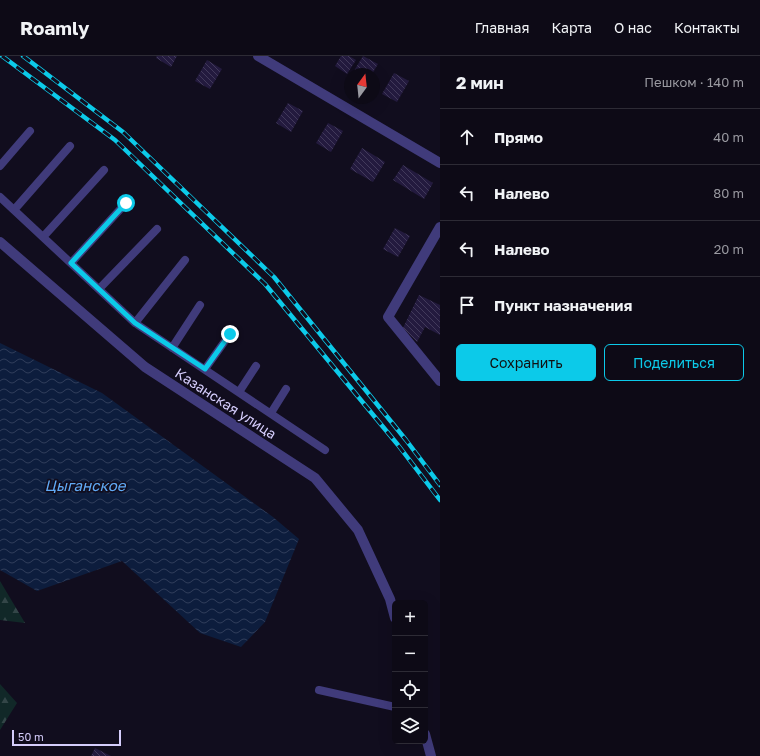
<!DOCTYPE html>
<html lang="ru">
<meta charset="utf-8">
<style>
:root{--surface:#0d0a16;--page:#16131f;--text:#f1f3f6;--muted:#9a9aa1;--line:#2d2b35;--accent:#0ccae9}
body{margin:0;font-family:"Golos Text",sans-serif;background:var(--page);color:var(--text)}
.controls{position:absolute;right:12px;bottom:12px;display:grid;overflow:hidden;border-radius:6px;box-shadow:0 4px 16px #0002}
.controls button{width:36px;height:36px;display:grid;place-items:center;padding:0;border:0;border-bottom:1px solid var(--line);background:var(--surface);color:var(--text);font:20px sans-serif}
.compass{position:absolute;left:344px;top:12px;width:36px;height:36px;border-radius:50%;background:var(--surface);box-shadow:0 4px 16px #0002;rotate:15deg}
.scale{position:absolute;left:12px;bottom:10px;width:109px;box-sizing:border-box;padding-left:4px;border:2px solid #d5cdfc;border-top:0;font-size:11px;line-height:14px;white-space:nowrap;color:#d5cdfc;-webkit-text-stroke:3px #110d1e;paint-order:stroke}
.stop{position:absolute;width:12px;height:12px;margin:-9px;border:3px solid #0ccae9;border-radius:50%;background:#fff}
.stop.end{background:#0ccae9;border-color:#fff;box-shadow:0 1px 4px #0008}
.list{margin:0;padding:0;list-style:none}
h2{display:flex;justify-content:space-between;align-items:center;height:52px;margin:0;padding:0 16px;font-size:17px}
h2 small{font-size:13px;font-weight:400;color:var(--muted)}
.list li{display:grid;grid-template-columns:26px 1fr auto;gap:12px;align-items:center;box-sizing:border-box;height:56px;padding:0 16px;border-top:1px solid var(--line)}
.list b{display:block;font-size:15px;white-space:nowrap}
.list em{font-size:13px;font-style:normal;color:var(--muted)}
.actions{display:flex;gap:8px;padding:12px 16px}
.actions a{flex:1;padding:9px 0;border:1px solid var(--accent);border-radius:6px;text-align:center;font-size:14px;color:var(--accent)}
.actions .main{background:var(--accent);color:#111}
.icon{flex:none;width:22px;height:22px;fill:none;stroke:currentColor;stroke-width:2;stroke-linecap:round;stroke-linejoin:round}
.map{position:relative;flex:none;width:440px;height:700px;overflow:hidden}
header{display:flex;align-items:center;gap:24px;box-sizing:border-box;height:56px;padding:0 20px;background:var(--surface);border-bottom:1px solid var(--line)}
header strong{font-size:19px}
nav{display:flex;gap:22px;margin-inline-start:auto;font-size:14px}
main{display:flex}
aside{flex:1;background:var(--surface)}
.map>svg:first-child{display:block}
.forest{fill:url(#forest-firs)}
.water{fill:url(#water-waves)}
.building{fill:url(#building-back-hatch)}
.lines{fill:none;stroke-linecap:round;stroke-linejoin:round}
.service{stroke:#403b7b;stroke-width:8}
.minor{stroke:#403b7b;stroke-width:10}
.rail-casing{stroke:#0ccae9;stroke-width:4.5}
.rail{stroke:#110d1e;stroke-width:3;stroke-dasharray:9;stroke-linecap:butt}
.route{stroke:#0ccae9;stroke-width:5}
.labels{text-anchor:middle;dominant-baseline:central;stroke-width:3.5;stroke-linejoin:round;paint-order:stroke}
.street-label{font-size:14px;fill:#d5cdfc;stroke:#110d1e}
.water-label{font-size:15px;font-style:italic;fill:#61abf7;stroke:#110d1e}
</style>
<header>
<strong>Roamly</strong>
<nav><a>Главная</a><a>Карта</a><a>О нас</a><a>Контакты</a></nav>
</header>
<main>
<div class="map">
<svg width="440" height="700" viewBox="0 0 440 700">
<defs>
<pattern id="forest-firs" width="22" height="20" patternUnits="userSpaceOnUse"><rect width="22" height="20" fill="#112828"/><path d="M5 1l3.5 6h-7zM16 11l3.5 6h-7z" fill="#334648"/></pattern>
<pattern id="water-waves" width="16" height="10" patternUnits="userSpaceOnUse"><rect width="16" height="10" fill="#0d1d3d"/><path d="M0 5q4-4 8 0t8 0" fill="none" stroke="#2f3d5a"/></pattern>
<pattern id="building-back-hatch" width="6" height="6" patternUnits="userSpaceOnUse"><rect width="6" height="6" fill="#231a3e"/><path d="M-1 5l2 2M0 0l6 6M5-1l2 2" fill="none" stroke="#423a5b"/></pattern>
</defs>
<rect width="100%" height="100%" fill="#110d1e"/>
<!-- forest -->
<path class="forest" d="M0 525 25 567 0 564Z
M0 628 17 647 0 674Z"/>
<!-- water -->
<path class="water" d="M0 287 102 337 273 461 299 483 265 566 241 591 200 577 122 505 37 535 0 514Z"/>
<!-- building -->
<path class="building" d="M157 0H177L171 11 156 2Z
M341 0H349L356 4 347 18 335 10Z
M363 0 378 8 372 18H352Z
M207 4 222 13 210 33 195 25Z
M394 17 409 25 397 46 382 38Z
M288 47 303 55 291 76 276 67Z
M328 67 343 75 331 96 316 87Z
M362 92 385 106 373 126 350 113Z
M403 109 433 127 424 143 393 124Z
M395 172 410 180 398 201 383 193Z
M419 239 440 249V279L425 271 417 286 403 272Z
M95 692 111 700H91Z"/>
<g class="lines">
<!-- service -->
<path class="service" d="M0 110 30 75
M0 141 135 267 325 394
M14 154 70 90
M43 181 104 114
M71 207 126 147
M99 233 157 173
M135 267 185 204
M172 292 200 249
M205 313 230 278
M239 336 256 310
M271 357 286 333
M319 634 395 651"/>
<!-- minor -->
<path class="minor" d="M258 0 440 107
M440 171 388 261 440 325
M0 186 145 311 315 422 358 474 390 543 395 562
M425 678 431 700"/>
<!-- rail casing -->
<g class="rail-casing">
<path id="rail" d="M2 0 115 84 265 228 398 389 440 444
M23 0 123 76 274 221 406 384 440 429"/>
</g>
<!-- rail -->
<use href="#rail" class="rail"/>
</g>
<g class="lines">
<!-- route -->
<path class="route" d="M126 147 71 207 135 267 205 313 230 278"/>
</g>
<g class="labels">
<!-- street labels -->
<g class="street-label">
<text transform="translate(226 347) rotate(33)">Казанская улица</text>
</g>
<!-- water labels -->
<g class="water-label">
<text x="85" y="429">Цыганское</text>
</g>
</g>
</svg>
<div class="controls">
<button>+</button>
<button>−</button>
<button><svg class="icon" aria-label="locate" viewBox="0 0 24 24"><circle cx="12" cy="12" r="6"/><path d="M12 2v4M12 18v4M2 12h4M18 12h4"/></svg></button>
<button><svg class="icon" aria-label="layers" viewBox="0 0 24 24"><path d="M12 4l9 5-9 5-9-5zM3 14l9 5 9-5"/></svg></button>
</div>
<svg class="compass" viewBox="-18 -18 36 36"><path d="M0-13l5 13h-10z" fill="#e53935"/><path d="M0 13l5-13h-10z" fill="#9a9aa1"/></svg>
<div class="scale">50 m</div>
<div class="stop" style="left:126px;top:147px"></div>
<div class="stop end" style="left:230px;top:278px"></div>
</div>
<aside>
<h2>2 мин<small>Пешком · 140 m</small></h2>
<ul class="list">
<li><svg class="icon" aria-label="ahead" viewBox="0 0 24 24"><path d="M12 20V5M6 11l6-6 6 6"/></svg><div><b>Прямо</b></div><em>40 m</em></li>
<li><svg class="icon" aria-label="left" viewBox="0 0 24 24"><path d="M17 20v-9H6M10 6l-5 5 5 5"/></svg><div><b>Налево</b></div><em>80 m</em></li>
<li><svg class="icon" aria-label="left" viewBox="0 0 24 24"><path d="M17 20v-9H6M10 6l-5 5 5 5"/></svg><div><b>Налево</b></div><em>20 m</em></li>
<li><svg class="icon" aria-label="arrive" viewBox="0 0 24 24"><path d="M6 21V4h12l-3 4 3 4H6"/></svg><div><b>Пункт назначения</b></div></li>
</ul>
<div class="actions"><a class="main">Сохранить</a><a>Поделиться</a></div>
</aside>
</main>
